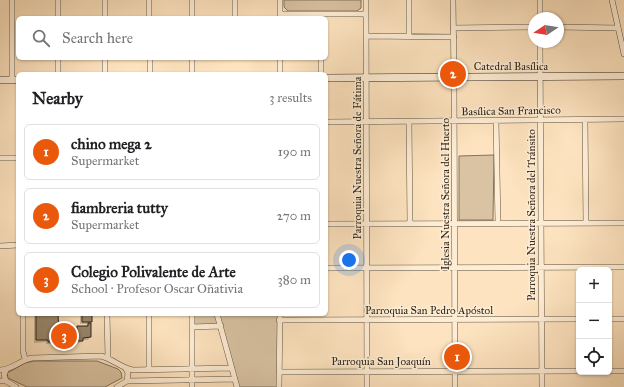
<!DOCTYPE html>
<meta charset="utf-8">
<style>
:root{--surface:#fff;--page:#f6f6f6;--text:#202124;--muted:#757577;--line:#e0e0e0;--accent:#ea580c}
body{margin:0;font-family:"IM FELL Great Primer",serif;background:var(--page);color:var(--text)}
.controls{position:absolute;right:12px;bottom:12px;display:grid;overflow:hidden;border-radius:6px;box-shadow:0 1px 3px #0004}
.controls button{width:36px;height:36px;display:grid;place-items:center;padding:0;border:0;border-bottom:1px solid var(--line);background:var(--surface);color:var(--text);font:20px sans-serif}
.compass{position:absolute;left:528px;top:12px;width:36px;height:36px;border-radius:50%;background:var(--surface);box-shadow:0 1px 3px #0004;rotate:258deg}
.you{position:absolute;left:349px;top:260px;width:14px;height:14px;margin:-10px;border:3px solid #fff;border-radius:50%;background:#1a73e8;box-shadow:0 0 0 6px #1a73e833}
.badge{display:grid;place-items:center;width:26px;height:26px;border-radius:50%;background:var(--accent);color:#fff;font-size:13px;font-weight:700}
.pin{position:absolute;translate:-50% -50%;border:2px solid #fff;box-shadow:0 1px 4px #0006}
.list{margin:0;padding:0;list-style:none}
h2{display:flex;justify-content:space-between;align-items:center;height:52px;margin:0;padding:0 16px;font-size:17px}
h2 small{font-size:13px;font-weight:400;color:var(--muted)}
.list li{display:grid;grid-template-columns:26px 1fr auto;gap:12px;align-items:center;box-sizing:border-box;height:56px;margin:0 8px 8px;padding:0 8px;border:1px solid var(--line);border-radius:6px}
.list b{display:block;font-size:15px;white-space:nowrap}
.list p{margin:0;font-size:13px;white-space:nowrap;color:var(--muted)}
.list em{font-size:13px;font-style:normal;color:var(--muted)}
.icon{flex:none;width:22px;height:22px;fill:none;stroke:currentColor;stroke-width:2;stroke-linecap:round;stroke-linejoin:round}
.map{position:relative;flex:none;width:624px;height:387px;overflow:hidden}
.search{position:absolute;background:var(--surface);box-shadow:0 1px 3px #0004;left:16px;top:16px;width:312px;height:44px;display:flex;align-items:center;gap:10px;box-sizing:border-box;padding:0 14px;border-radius:6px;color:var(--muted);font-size:15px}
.panel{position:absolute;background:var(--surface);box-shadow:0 1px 3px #0004;left:16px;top:72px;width:312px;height:244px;border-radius:6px}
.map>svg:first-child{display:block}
.green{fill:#d9c3a3;stroke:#82745e}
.shadow{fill:#0003}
.building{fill:#99876f;stroke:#2c2419}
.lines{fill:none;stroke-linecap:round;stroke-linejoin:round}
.minor-casing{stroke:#605442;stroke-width:6}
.secondary-casing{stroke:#2c2419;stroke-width:8}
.minor{stroke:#feedd5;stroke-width:5}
.secondary{stroke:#feedd5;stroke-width:7}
.labels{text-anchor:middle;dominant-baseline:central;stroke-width:3;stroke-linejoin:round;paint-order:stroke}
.street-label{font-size:11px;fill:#2c2419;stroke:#feedd5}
</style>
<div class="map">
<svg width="624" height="387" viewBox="0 0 624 387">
<rect width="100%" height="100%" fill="#fde3bf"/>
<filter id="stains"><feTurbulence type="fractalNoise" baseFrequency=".005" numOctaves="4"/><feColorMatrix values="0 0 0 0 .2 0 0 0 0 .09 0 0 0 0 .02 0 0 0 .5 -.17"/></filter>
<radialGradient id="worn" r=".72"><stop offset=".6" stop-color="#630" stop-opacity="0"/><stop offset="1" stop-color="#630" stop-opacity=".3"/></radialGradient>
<!-- green -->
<path class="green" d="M284 0H361V8L357 11H288L284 7Z
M494 155 493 220H459V156Z
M192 314H280V387H237L221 327H192Z
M34 361H97L118 369 121 372 122 378 105 387H27L8 378 7 373 9 372 25 363Z"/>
<!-- shadow -->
<path class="shadow" d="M34 314H57L58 333H74V330L77 327H85L88 324H80V315L91 314 90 337 88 340H82L79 343 66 344V342H58L56 344H46V342L34 343Z"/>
<!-- building -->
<path class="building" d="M36 314H58L59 332H77V326H88V323H91V337L83 338V341H68V340H60V342H48V340H36Z
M82 314H92V322H82Z"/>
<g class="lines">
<!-- minor casing -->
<g class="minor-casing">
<path id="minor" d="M12 0V80
M58 0V18
M105 0V18
M149 0V18
M192 0V18
M235 0V18
M280 0V18
M366 0 367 387
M453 0 454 78 455 387
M540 0V18
M612 0 624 54
M280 14H366
M558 27 618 28
M453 28 534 27
M366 36 454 37
M409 36V0
M540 42 542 387
M58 58V74
M105 58V74
M150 58V74
M192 58V74
M280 58V74
M321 58V74
M585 120 586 223
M496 121 498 223
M326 122 624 119
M409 122 410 224
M0 158H18
M326 224 624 223
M0 246 18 245
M326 268 624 267
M23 314V351L25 359
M107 314 108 358
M192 314V387
M217 314 237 387
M609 319H624
M279 320 579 319
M192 327 221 326
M149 369V314
M0 370C12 370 20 360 32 358L101 356C113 359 121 368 133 370L232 368
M609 371H624
M279 372 579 371
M0 381H6L16 387
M6 381 4 375 6 370
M127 381 235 379
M117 387 127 381 128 373 126 369
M279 387 280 314"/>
</g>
<!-- secondary casing -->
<g class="secondary-casing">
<path id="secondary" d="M326 78 624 76
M0 80H18"/>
</g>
<!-- minor -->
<use href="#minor" class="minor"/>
<!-- secondary -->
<use href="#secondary" class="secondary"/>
</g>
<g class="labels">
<!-- street labels -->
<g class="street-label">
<text x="511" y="66">Catedral Basílica</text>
<text transform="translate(511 111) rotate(-1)">Basílica San Francisco</text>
<text transform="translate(357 158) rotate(-90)">Parroquia Nuestra Señora de Fátima</text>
<text transform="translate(445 194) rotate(-90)">Iglesia Nuestra Señora del Huerto</text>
<text transform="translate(531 215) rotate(-90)">Parroquia Nuestra Señora del Tránsito</text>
<text x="429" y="310">Parroquia San Pedro Apóstol</text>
<text x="381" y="361">Parroquia San Joaquín</text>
</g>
</g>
<rect width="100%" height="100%" filter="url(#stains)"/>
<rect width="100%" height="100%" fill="url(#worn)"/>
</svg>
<div class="controls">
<button>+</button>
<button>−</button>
<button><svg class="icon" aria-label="locate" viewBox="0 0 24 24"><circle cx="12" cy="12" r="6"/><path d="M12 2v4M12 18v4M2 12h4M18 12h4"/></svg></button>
</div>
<svg class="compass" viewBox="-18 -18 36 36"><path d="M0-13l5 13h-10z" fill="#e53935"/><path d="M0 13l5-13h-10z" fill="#757577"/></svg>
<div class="you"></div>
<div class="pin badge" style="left:457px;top:357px">1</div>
<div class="pin badge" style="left:453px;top:74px">2</div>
<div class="pin badge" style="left:64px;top:336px">3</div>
<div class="search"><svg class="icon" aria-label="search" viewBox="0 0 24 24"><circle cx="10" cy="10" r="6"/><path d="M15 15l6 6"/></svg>Search here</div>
<section class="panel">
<h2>Nearby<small>3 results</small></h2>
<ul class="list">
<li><span class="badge">1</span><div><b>chino mega 2</b><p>Supermarket</p></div><em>190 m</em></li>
<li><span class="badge">2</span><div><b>fiambreria tutty</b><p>Supermarket</p></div><em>270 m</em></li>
<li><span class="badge">3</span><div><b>Colegio Polivalente de Arte</b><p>School · Profesor Oscar Oñativia</p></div><em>380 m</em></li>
</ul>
</section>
</div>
